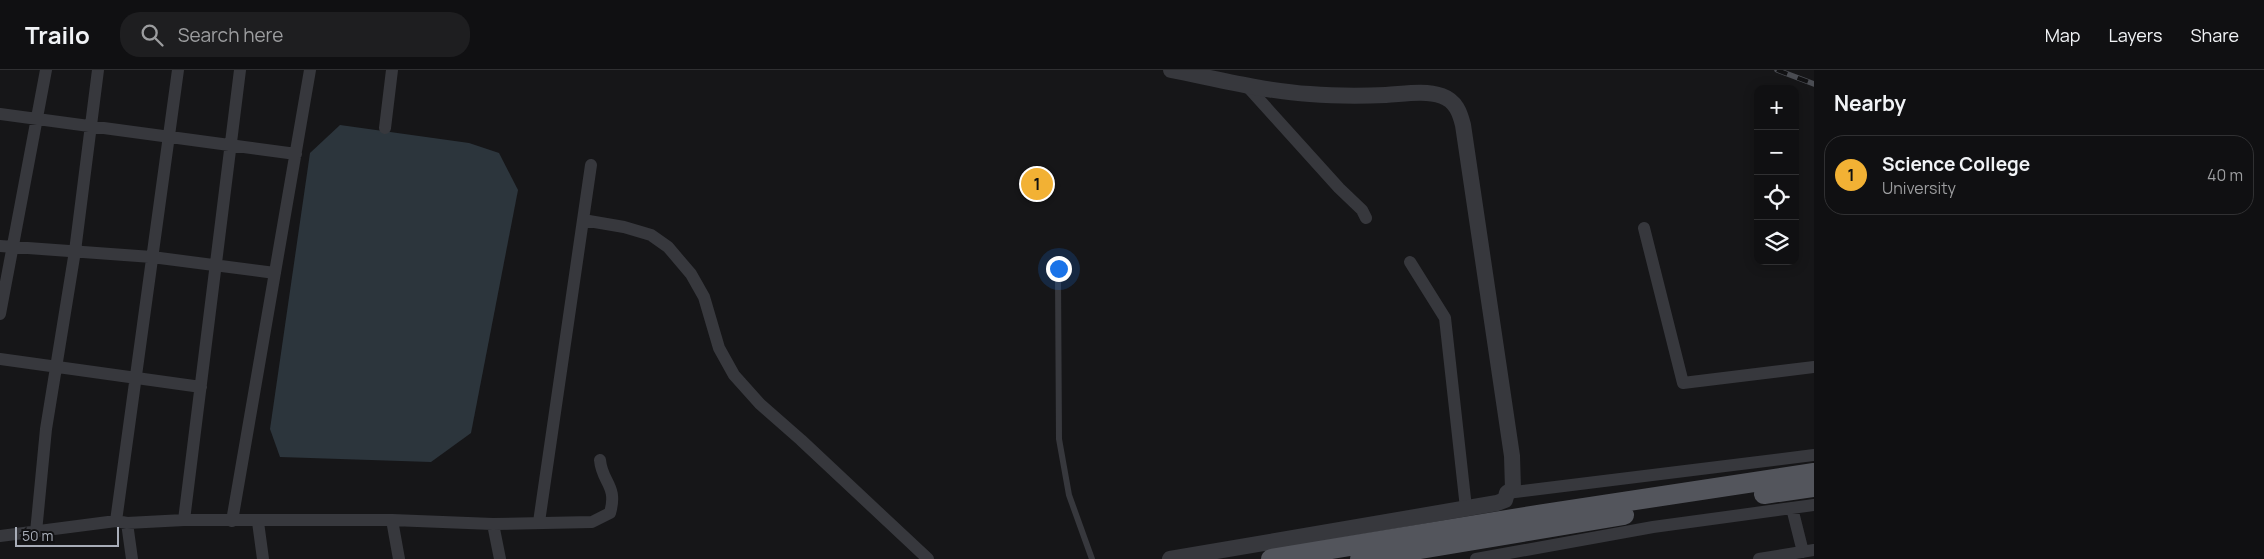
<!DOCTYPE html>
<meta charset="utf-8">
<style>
:root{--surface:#101012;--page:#1e1e20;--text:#f1f3f6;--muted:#9c9d9f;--line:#303032;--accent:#f2b134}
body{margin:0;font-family:Manrope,sans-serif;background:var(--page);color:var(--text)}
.controls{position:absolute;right:15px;top:15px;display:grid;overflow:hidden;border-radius:10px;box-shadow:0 2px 12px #0003}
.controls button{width:45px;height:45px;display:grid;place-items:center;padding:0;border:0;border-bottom:1px solid var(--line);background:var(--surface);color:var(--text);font:25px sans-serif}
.scale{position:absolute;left:15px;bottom:12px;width:104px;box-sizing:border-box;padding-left:5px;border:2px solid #a8adb8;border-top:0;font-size:14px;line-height:18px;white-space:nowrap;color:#a8adb8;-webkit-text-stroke:4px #111113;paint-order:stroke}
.you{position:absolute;left:1058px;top:198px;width:18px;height:18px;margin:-12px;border:4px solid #fff;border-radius:50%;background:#1a73e8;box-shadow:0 0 0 8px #1a73e833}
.badge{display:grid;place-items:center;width:32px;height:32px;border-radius:50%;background:var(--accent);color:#111;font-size:16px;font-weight:700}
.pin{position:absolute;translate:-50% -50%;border:2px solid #fff;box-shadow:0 1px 5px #0006}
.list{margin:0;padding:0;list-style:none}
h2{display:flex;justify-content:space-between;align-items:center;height:65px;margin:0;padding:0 20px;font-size:21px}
h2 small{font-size:16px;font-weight:400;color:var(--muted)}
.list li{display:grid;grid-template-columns:32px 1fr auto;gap:15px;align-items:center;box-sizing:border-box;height:80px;margin:0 10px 10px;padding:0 10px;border:1px solid var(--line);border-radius:20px}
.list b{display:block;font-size:19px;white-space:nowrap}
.list p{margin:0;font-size:16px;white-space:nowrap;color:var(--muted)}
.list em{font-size:16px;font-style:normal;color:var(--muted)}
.icon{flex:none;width:28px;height:28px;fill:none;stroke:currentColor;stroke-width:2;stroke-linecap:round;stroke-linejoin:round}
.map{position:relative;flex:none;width:1814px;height:489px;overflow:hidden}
header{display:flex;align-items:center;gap:30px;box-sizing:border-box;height:70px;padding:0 25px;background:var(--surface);border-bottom:1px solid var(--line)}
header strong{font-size:24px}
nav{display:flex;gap:28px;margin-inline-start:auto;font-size:18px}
.search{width:350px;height:45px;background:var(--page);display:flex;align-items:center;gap:12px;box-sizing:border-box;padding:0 18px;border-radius:20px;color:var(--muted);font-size:19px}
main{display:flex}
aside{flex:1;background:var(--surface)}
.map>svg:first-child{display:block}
.water{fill:#2c353c}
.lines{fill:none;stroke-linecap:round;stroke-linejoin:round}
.service{stroke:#37383d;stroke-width:6}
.minor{stroke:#37383d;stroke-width:12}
.tertiary{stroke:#37383d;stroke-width:16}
.primary{stroke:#53555c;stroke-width:20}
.rail-casing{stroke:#4a4c52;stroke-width:5.5}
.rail{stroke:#111113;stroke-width:4;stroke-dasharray:11;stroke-linecap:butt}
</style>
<header>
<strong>Trailo</strong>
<div class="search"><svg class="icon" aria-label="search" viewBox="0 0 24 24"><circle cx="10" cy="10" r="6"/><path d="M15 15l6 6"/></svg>Search here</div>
<nav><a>Map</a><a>Layers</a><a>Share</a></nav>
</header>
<main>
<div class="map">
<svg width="1814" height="489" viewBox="0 0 1814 489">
<rect width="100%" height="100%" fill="#161618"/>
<!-- water -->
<path class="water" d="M340 55 469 73 499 83 518 120 471 363 431 392 280 387 270 359 310 83Z"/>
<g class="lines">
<!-- service -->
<path class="service" d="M1058 207 1059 369 1069 425 1092 489"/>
<!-- minor -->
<path class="minor" d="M1246 15 1339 118 1362 140 1366 148
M0 44 296 84
M385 58 392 0
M583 150 624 157 651 165 668 177 691 204 704 227 719 278 734 305 760 334 801 370 928 489
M1644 158 1683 313 1814 297
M0 176 152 187 275 203
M1410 192 1445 248 1466 438
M0 244 46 0
M0 289 201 317
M1507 423 1814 385
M1792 438 1803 482
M184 450 240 0
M392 450 399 489
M116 451 178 0
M232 451 310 0
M258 452 263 489
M539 452 591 95
M127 453 132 489
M493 454 500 489
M36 462 46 359 75 181 98 0
M0 466 116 451 127 453 184 450H392L493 454 592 452 610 443C618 415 602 413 600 390
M1476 489 1653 457 1814 435
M1759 489 1814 480"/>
<!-- tertiary -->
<path class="tertiary" d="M1170 489 1497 433 1505 430 1507 423 1513 419 1512 386 1463 55C1460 43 1456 31 1442 26 1425 20 1404 24 1386 25 1360 26 1335 26 1310 24 1263 21 1217 9 1171 0"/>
<!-- primary -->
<path class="primary" d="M1764 424 1814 417
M1271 489 1543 444 1814 403
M1360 489 1624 445"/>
<!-- rail casing -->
<g class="rail-casing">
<path id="rail" d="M1777 0 1814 14"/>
</g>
<!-- rail -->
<use href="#rail" class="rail"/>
</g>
</svg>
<div class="controls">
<button>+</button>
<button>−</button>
<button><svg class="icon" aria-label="locate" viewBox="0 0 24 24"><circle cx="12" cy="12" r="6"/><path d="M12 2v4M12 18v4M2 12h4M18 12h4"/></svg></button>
<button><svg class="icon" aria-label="layers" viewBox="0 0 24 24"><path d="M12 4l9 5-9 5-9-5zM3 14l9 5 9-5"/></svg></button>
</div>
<div class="scale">50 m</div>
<div class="you"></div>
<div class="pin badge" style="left:1037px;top:114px">1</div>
</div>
<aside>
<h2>Nearby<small></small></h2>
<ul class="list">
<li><span class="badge">1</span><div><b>Science College</b><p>University</p></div><em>40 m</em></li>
</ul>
</aside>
</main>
